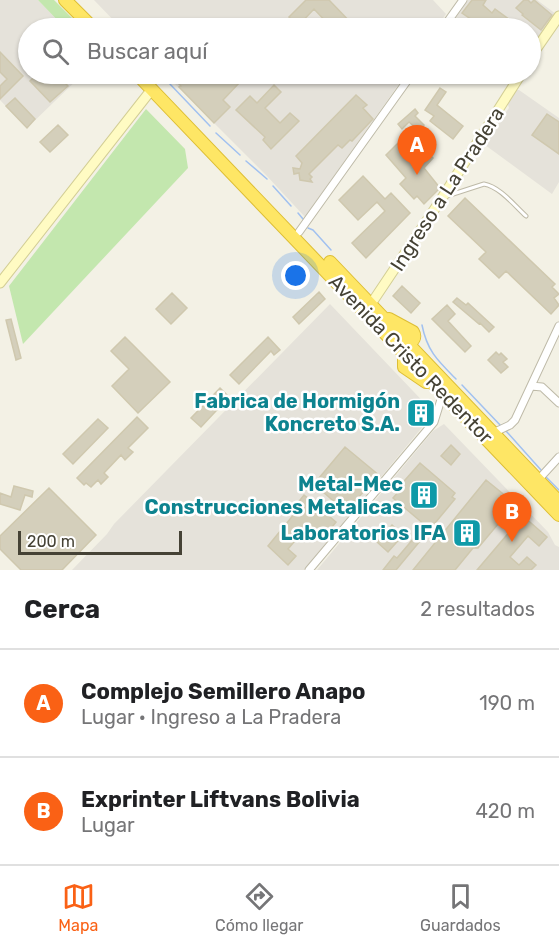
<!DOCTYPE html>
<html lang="es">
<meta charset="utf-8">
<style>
:root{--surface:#fff;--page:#f2f2f2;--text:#202124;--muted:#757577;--line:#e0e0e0;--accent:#fa6115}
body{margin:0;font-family:Rubik,sans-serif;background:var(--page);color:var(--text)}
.scale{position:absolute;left:18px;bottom:15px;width:164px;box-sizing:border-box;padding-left:6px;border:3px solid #454235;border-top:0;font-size:16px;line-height:21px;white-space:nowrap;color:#454235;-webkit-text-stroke:4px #fff;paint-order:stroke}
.you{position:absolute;left:296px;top:276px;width:21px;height:21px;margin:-15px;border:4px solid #fff;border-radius:50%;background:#1a73e8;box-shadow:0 0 0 9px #1a73e833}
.badge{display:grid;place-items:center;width:39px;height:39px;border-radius:50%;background:var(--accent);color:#fff;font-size:20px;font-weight:700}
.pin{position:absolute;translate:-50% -50px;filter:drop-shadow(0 2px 3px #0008)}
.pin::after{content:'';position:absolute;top:32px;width:21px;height:18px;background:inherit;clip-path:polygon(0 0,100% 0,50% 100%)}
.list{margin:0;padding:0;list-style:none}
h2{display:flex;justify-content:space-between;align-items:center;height:78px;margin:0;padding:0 24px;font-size:26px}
h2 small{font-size:20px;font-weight:400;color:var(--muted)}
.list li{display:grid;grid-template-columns:39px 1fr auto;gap:18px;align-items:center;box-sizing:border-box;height:108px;padding:0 24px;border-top:2px solid var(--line)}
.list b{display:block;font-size:22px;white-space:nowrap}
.list p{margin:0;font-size:20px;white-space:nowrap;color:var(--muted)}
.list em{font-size:20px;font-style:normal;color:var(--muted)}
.icon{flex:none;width:33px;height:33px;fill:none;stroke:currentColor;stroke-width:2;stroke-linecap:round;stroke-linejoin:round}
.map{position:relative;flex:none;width:559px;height:570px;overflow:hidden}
.search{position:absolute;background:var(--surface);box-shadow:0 2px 4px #0004;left:18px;right:18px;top:18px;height:66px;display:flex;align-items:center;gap:15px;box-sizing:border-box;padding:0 21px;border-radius:33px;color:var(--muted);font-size:22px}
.sheet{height:294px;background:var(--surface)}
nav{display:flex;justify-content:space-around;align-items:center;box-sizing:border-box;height:84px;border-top:2px solid var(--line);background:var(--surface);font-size:16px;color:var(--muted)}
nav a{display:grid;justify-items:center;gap:3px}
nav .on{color:var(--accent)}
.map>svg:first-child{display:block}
.industrial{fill:#e5e2da}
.green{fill:#c3e7ae}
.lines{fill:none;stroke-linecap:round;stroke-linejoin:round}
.stream{stroke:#a1c1f0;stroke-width:1.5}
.building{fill:#d4cfbb;stroke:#cfc8ae;stroke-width:1.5}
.lane-casing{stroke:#bebaa8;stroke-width:5}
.street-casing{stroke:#bebaa8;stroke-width:9}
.secondary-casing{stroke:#d3ce95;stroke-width:11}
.highway-casing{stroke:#ddbe35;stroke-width:14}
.lane{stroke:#fff;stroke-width:3}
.street{stroke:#fff;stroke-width:7}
.secondary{stroke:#fffbc3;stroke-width:9}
.highway{stroke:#fee665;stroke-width:12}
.labels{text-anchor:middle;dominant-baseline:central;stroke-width:5;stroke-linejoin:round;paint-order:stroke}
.street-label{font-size:20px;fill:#454235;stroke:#fff}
.culture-label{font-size:20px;font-weight:bold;fill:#0d838f;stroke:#fff;text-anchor:end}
</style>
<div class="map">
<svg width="559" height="570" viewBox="0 0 559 570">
<rect width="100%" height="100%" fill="#f3f1e5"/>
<!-- industrial -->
<path class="industrial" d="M0 0H38L65 28H28V74H83L27 128 0 100Z
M94 0H433L446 14 436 28H121Z
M468 0H537L556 14 531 53 530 28H448Z
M165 74H406L305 217 266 175Z
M515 90H519L559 118V182L552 194 481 142 498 115 503 116 509 108 507 101Z
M330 304 434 413 304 570H72L107 534 114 524Z
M444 424 548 532 555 545 559 547V570H317L433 431Z"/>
<!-- green -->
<path class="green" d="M38 0H54L77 23 76 27 65 28Z
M146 109 185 149 188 168 23 344 9 286Z"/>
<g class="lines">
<!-- stream -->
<path class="stream" d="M169 83 210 126
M216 133 240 155
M246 161 267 179
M273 186 291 206
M298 213 303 219
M308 228 313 230 331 250
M422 325C427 351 438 361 456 379
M462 385 501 426
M506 431 541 470
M546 477 559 490"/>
</g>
<!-- building -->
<path class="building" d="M306 0H329L356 28H332L314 9 298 26 289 17Z
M472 0H486L483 5 492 13 495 9 521 28H484L462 13Z
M524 0H528L531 3 534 0 552 15 541 30 522 15 523 14 516 8Z
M0 52 23 76 0 99V86L7 79 0 72Z
M37 74H56L68 86 50 102 30 81Z
M169 74H217L222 78 226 74H231L240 82 223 100 230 107 214 123 179 87 181 86Z
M274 85 281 92 265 108 280 123 290 113 299 121 271 149 263 140 265 137 236 110 250 96 257 103Z
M440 88 446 92 437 105 463 126 453 139 430 121 434 116 425 110Z
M356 95 367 105 363 108 373 119 352 141 350 140 342 148 338 145 309 174 312 177 310 179 312 182 300 180 299 173 294 174 293 168 300 169 302 163 296 156Z
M15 98 35 119 27 128 6 106Z
M415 109 418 113 415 116 424 125 419 131 409 122 402 129 398 124Z
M547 114 559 122V154L532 135Z
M58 125 68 135 50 152 40 142Z
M399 142 403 147 405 145 419 159 427 152 433 158 424 168 440 188 424 204 417 196 414 199 400 184 406 178 386 155Z
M363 176 385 199 391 193 410 213 366 258 352 243 385 211 377 202 358 220 339 200Z
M465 198 555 284 552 287 559 294 554 298 559 305 551 314 506 271 499 278 479 259 486 252 448 216Z
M402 286 420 303 411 313 393 296Z
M319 292 325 299 299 324 293 317Z
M172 293 187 308 171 324 156 309Z
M457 298 466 305 468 303 494 327 489 332 480 323 479 324 453 302Z
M447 305 455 314 448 321 471 346 465 352 432 319Z
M11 319 21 358 16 360 6 320Z
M125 337 170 382 138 413 112 386 129 369 111 351Z
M268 337 280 350 274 355 271 351 239 384 230 375Z
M496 352 499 355 501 353 507 359 503 362 508 367 501 373 488 360Z
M220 388 229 397 201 427 191 418Z
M137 417 148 428 128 448 133 452 125 460 121 455 104 473 108 477 101 484 98 480 91 487 86 483 84 485 77 478Z
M98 419 108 428 73 464 63 454Z
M451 445 460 454 451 465 441 456Z
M345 447 380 476 372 485 370 484 346 512 314 484Z
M420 463 455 493 452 497 455 499 396 570H383L394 556 397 558 425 525 393 498 400 490 398 488Z
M486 480 508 498 502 506 506 509 504 517 478 548H473L455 570H413Z
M14 486 33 491 32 497 25 495 20 510 0 504V493L11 497Z
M49 488 96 535 62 570H21L0 549V536Z
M304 495 336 522 324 537 309 524 288 549 296 556 288 565 268 546 295 513 292 510Z
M523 516 547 537 539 546 528 536 510 557 519 565 527 557 536 565 531 570H477Z
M392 525 403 535 388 552 377 542Z"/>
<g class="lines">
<!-- lane casing -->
<g class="lane-casing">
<path id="lane" d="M69 74 72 77
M152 78 157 74
M447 196 484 184C500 187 514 205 526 216"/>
</g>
<!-- street casing -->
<g class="street-casing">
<path id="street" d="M443 28 463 0
M299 232 412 74
M531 386 542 387 559 403
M493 433 510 425 515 420 559 326
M538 480 559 457
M309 570 434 422 443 393"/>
</g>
<!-- secondary casing -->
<g class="secondary-casing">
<path id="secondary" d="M530 58 559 16
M0 283 152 89
M371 304 442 198 521 74"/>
</g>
<!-- highway casing -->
<g class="highway-casing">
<path id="highway" d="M65 0 93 28
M137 74 559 515
M330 262 559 502
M389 319 413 332C416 337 413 341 409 344L403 343
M412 354 404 359V367L426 382"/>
</g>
<!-- lane -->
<use href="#lane" class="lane"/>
<!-- street -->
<use href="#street" class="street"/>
<!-- secondary -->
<use href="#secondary" class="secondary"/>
<!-- highway -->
<use href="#highway" class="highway"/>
</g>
<!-- icons -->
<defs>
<g id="building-square" transform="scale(1.5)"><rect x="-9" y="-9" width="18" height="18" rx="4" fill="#0f9aa8" stroke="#fff"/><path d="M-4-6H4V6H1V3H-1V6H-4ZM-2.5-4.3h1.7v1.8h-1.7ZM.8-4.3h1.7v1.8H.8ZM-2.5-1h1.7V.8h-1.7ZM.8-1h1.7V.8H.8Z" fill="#fff"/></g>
</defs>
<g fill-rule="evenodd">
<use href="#building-square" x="421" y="413"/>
<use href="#building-square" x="424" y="495"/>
<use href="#building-square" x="467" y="533"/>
</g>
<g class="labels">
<!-- street labels -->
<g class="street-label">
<text transform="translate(447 189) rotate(-57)">Ingreso a La Pradera</text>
<text transform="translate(411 359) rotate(46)">Avenida Cristo Redentor</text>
</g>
<!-- culture labels -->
<g class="culture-label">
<text x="400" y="401">Fabrica de Hormigón<tspan x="400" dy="23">Koncreto S.A.</tspan></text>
<text x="403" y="484">Metal-Mec<tspan x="403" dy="23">Construcciones Metalicas</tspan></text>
<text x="446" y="533">Laboratorios IFA</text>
</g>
</g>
</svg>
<div class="scale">200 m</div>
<div class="you"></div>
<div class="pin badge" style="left:417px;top:175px">A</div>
<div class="pin badge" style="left:512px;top:542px">B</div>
<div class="search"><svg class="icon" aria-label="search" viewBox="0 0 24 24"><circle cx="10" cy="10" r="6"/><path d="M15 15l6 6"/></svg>Buscar aquí</div>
</div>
<section class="sheet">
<h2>Cerca<small>2 resultados</small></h2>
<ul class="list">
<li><span class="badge">A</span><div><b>Complejo Semillero Anapo</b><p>Lugar · Ingreso a La Pradera</p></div><em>190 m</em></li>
<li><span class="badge">B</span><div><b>Exprinter Liftvans Bolivia</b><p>Lugar</p></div><em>420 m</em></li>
</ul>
</section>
<nav>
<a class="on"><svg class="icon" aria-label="map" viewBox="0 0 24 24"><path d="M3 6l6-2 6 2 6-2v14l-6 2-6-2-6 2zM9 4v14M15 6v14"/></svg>Mapa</a>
<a><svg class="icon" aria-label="directions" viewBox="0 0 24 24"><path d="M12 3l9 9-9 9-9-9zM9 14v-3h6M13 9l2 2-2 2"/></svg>Cómo llegar</a>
<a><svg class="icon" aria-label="saved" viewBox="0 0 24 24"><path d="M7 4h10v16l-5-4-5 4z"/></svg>Guardados</a>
</nav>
